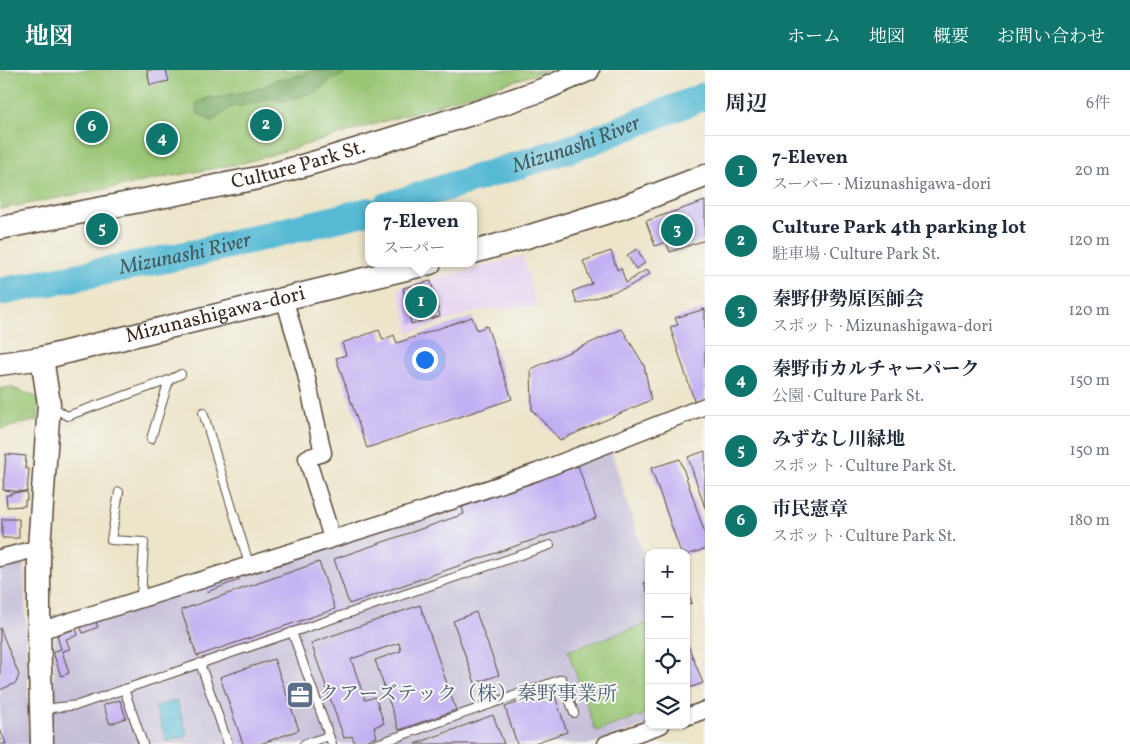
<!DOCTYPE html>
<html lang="ja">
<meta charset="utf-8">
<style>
:root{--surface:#fff;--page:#f2f2f3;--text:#1f2937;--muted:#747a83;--line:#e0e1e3;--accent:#0f766e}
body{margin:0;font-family:Vollkorn,"Noto Serif JP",serif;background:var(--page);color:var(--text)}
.controls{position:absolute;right:15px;bottom:15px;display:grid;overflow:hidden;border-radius:10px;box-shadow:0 1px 4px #0004}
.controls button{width:45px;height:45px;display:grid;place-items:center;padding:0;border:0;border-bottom:1px solid var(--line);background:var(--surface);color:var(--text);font:25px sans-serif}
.you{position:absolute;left:424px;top:289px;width:18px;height:18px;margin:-12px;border:4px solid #fff;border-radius:50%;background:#1a73e8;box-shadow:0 0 0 8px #1a73e833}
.badge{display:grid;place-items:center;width:32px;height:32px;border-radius:50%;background:var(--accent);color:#fff;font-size:16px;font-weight:700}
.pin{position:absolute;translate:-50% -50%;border:2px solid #fff;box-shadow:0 1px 5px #0006}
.popup{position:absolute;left:365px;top:132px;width:112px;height:65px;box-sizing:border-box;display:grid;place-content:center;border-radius:10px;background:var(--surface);filter:drop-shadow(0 1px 4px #0005);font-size:16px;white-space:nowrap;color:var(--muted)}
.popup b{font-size:19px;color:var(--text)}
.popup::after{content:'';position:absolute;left:50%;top:100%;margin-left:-10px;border:10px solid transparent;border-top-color:var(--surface)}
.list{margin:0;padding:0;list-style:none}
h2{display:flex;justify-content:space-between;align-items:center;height:65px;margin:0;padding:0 20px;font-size:21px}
h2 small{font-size:16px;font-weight:400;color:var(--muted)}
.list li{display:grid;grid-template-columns:32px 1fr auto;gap:15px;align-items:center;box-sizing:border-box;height:70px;padding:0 20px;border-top:1px solid var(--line)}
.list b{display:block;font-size:19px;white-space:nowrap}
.list p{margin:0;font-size:16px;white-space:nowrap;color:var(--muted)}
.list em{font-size:16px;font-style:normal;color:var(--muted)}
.icon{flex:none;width:28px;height:28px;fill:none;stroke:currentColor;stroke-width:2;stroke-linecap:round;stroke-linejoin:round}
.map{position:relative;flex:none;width:705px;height:674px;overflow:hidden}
header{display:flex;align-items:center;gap:30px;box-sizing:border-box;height:70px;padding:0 25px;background:var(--accent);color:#fff}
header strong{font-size:24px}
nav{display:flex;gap:28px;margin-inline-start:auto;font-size:18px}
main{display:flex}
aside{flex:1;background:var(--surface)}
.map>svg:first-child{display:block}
.built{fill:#e5d3f1}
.industrial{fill:#c7c0d9}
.green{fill:#99c674;stroke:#6a7849}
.forest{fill:#7aab66;stroke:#5a6a42}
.water{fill:#57bad5;stroke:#49727a}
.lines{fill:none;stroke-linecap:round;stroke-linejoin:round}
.river{stroke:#57bad5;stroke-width:28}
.building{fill:#c1aff3}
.lane-casing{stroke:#564638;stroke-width:10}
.street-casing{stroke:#564638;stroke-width:19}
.secondary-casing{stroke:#564638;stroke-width:25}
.lane{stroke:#fff;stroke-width:8}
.street{stroke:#fff;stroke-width:16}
.secondary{stroke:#fff;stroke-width:22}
.labels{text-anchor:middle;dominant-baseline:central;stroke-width:4;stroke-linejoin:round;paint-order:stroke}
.street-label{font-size:20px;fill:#3b2a1e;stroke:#f6f6f2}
.service-label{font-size:20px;fill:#4e5e75;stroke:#f6f6f2;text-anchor:start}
.water-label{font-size:21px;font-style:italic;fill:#455c5e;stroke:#f6f6f2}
</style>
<header>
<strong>地図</strong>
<nav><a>ホーム</a><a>地図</a><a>概要</a><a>お問い合わせ</a></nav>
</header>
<main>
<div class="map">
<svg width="705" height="674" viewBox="0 0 705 674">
<rect width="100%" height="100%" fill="#f6f6f2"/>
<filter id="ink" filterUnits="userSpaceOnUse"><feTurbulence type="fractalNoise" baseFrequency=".02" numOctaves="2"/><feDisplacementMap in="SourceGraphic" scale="10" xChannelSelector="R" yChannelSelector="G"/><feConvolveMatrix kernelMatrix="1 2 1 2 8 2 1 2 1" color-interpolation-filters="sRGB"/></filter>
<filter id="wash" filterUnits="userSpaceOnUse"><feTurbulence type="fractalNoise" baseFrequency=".0096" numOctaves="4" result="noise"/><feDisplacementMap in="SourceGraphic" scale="20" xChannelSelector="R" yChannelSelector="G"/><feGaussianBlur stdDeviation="1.12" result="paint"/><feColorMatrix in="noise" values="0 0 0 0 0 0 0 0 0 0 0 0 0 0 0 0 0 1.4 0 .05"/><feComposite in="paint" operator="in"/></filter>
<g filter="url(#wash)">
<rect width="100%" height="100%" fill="#ede5ca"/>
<!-- built -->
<path class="built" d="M523 186 537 237 484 239 409 263 398 219Z"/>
<!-- industrial -->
<path class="industrial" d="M611 380 649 503V654L590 674H52L55 565Z
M24 493 29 674H0V499Z"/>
<!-- green -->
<path class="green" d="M0 0H548L402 46 247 92 0 139Z
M10 317 39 328 38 350 0 359V319Z
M649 553V643L596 661 568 581Z"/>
<!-- forest -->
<path class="forest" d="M312 0 322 2 329 0H352L330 11 319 20 308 24 284 31 271 29 255 33H250L242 36H235L228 39 217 48 211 51 197 43 196 34 209 27 215 28 257 19 270 14 277 9H289L298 5H303Z"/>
<!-- water -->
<path class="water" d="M176 630 188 665 167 672 155 637Z"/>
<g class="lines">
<!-- river -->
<g class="river">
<path id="s1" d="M387 136 579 76 705 26"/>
<path id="s2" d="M0 222 196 183 368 141"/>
</g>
</g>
<g id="blocks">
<!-- building -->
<path class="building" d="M147 0H166L169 11 150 15Z
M705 131V170L670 182 666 172 655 176 646 151Z
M637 179 645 193 636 199 627 185Z
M611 181 617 200 621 198 626 213 647 199 650 204 628 217 577 234 573 221 592 214 583 191Z
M431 211 440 246 411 254 403 218Z
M705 239V330L695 333 670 257 678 255 675 248Z
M472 247 477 260 487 256 512 329 367 378 336 288 346 285 342 273 379 260 383 270 394 265 397 273Z
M622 259 644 295 651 330 560 370 532 340 531 299Z
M705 381V438L688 387Z
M6 384 26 386 25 398 29 399 27 422 3 420Z
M680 389 705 464V479L686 485V483H681L651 398Z
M578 396 596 448 349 534 334 489 464 444 462 437Z
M27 422V430H25V436L7 437 6 425H11L10 423Z
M2 449H19V468H2Z
M319 492 335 539 197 586 181 540Z
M237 504 239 510 207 522 205 516Z
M649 511V526L644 513Z
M686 518 692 533 686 535Z
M420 535 456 640 399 660 375 590 401 581 399 573 351 589 365 630 375 627 384 653 374 657 377 667 357 674H355L352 666 344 668 311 573Z
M476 542 499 605 475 613 453 551Z
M95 550 98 557 83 563 80 556Z
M0 558 19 605 16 613 0 620Z
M76 559 78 565 66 569 70 579 62 581 69 603 61 606 53 582 61 579 57 565Z
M686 570 703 613 686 619Z
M274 589 299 660 260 674H243L220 607Z
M553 620 567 662 531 674H517L505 637Z
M120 630 126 648 110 654 103 635Z
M493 645 504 674H415Z
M0 659 6 674H0Z"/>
</g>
</g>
<g filter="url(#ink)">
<use href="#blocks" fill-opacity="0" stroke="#564638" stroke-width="1"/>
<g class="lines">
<!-- lane casing -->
<g class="lane-casing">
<path id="lane" d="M169 310 181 304
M53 337 67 346 169 310 151 369
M203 342 249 494
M119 422 111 470 144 472 141 528
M292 562 332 674
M200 593 228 674
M124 619 143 674
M43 639 78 635 550 475
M304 674 329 666
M377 674 562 609 574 643"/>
</g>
<!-- street casing -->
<g class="street-casing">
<path id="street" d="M284 228 305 300 323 383 307 388 332 468
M0 488 39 478
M39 561 425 440 537 402 705 336
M686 647 705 640
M606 674 661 655"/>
</g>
<!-- secondary casing -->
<g class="secondary-casing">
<g id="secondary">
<path id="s3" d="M0 158 263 107 323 90 484 40 542 20 588 0"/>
<path d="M474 182 530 166 621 138 705 106"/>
<path id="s4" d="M0 294 42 288 430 193"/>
<path d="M42 674 39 561V478L49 334 42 288"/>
</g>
</g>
<!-- lane -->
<use href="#lane" class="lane"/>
<!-- street -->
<use href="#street" class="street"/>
<!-- secondary -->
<use href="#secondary" class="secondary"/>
</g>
</g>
<!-- icons -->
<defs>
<g id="office-square" transform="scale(1.4375)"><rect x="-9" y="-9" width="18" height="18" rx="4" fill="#5c6f8a" stroke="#f6f6f2"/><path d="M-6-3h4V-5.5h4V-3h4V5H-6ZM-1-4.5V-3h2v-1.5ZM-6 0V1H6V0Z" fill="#fff"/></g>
</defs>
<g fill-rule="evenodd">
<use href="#office-square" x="300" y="625"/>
</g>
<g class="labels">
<!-- street labels -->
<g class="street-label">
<text stroke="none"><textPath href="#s3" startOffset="305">Culture Park St.</textPath></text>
<text stroke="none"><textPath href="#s4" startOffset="221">Mizunashigawa-dori</textPath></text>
</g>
<!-- service labels -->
<g class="service-label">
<text x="319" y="625">クアーズテック（株）秦野事業所</text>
</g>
<!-- water labels -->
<g class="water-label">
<text stroke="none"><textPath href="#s1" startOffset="199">Mizunashi River</textPath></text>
<text stroke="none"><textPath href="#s2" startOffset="189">Mizunashi River</textPath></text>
</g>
</g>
</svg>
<div class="controls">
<button>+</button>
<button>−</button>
<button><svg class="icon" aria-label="locate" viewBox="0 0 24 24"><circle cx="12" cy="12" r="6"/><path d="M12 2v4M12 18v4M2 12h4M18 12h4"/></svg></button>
<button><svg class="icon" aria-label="layers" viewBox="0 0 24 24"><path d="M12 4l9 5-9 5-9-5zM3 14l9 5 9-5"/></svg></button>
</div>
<div class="you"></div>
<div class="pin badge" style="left:421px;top:232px">1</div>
<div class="popup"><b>7-Eleven</b>スーパー</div>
<div class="pin badge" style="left:266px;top:55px">2</div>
<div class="pin badge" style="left:677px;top:160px">3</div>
<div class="pin badge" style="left:162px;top:69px">4</div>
<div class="pin badge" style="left:102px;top:159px">5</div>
<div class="pin badge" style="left:92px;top:57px">6</div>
</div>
<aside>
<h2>周辺<small>6件</small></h2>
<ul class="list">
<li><span class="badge">1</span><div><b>7-Eleven</b><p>スーパー · Mizunashigawa-dori</p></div><em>20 m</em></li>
<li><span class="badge">2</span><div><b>Culture Park 4th parking lot</b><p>駐車場 · Culture Park St.</p></div><em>120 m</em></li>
<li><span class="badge">3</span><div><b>秦野伊勢原医師会</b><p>スポット · Mizunashigawa-dori</p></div><em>120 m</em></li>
<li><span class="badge">4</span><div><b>秦野市カルチャーパーク</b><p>公園 · Culture Park St.</p></div><em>150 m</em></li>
<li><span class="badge">5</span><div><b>みずなし川緑地</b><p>スポット · Culture Park St.</p></div><em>150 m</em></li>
<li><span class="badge">6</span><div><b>市民憲章</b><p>スポット · Culture Park St.</p></div><em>180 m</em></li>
</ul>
</aside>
</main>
